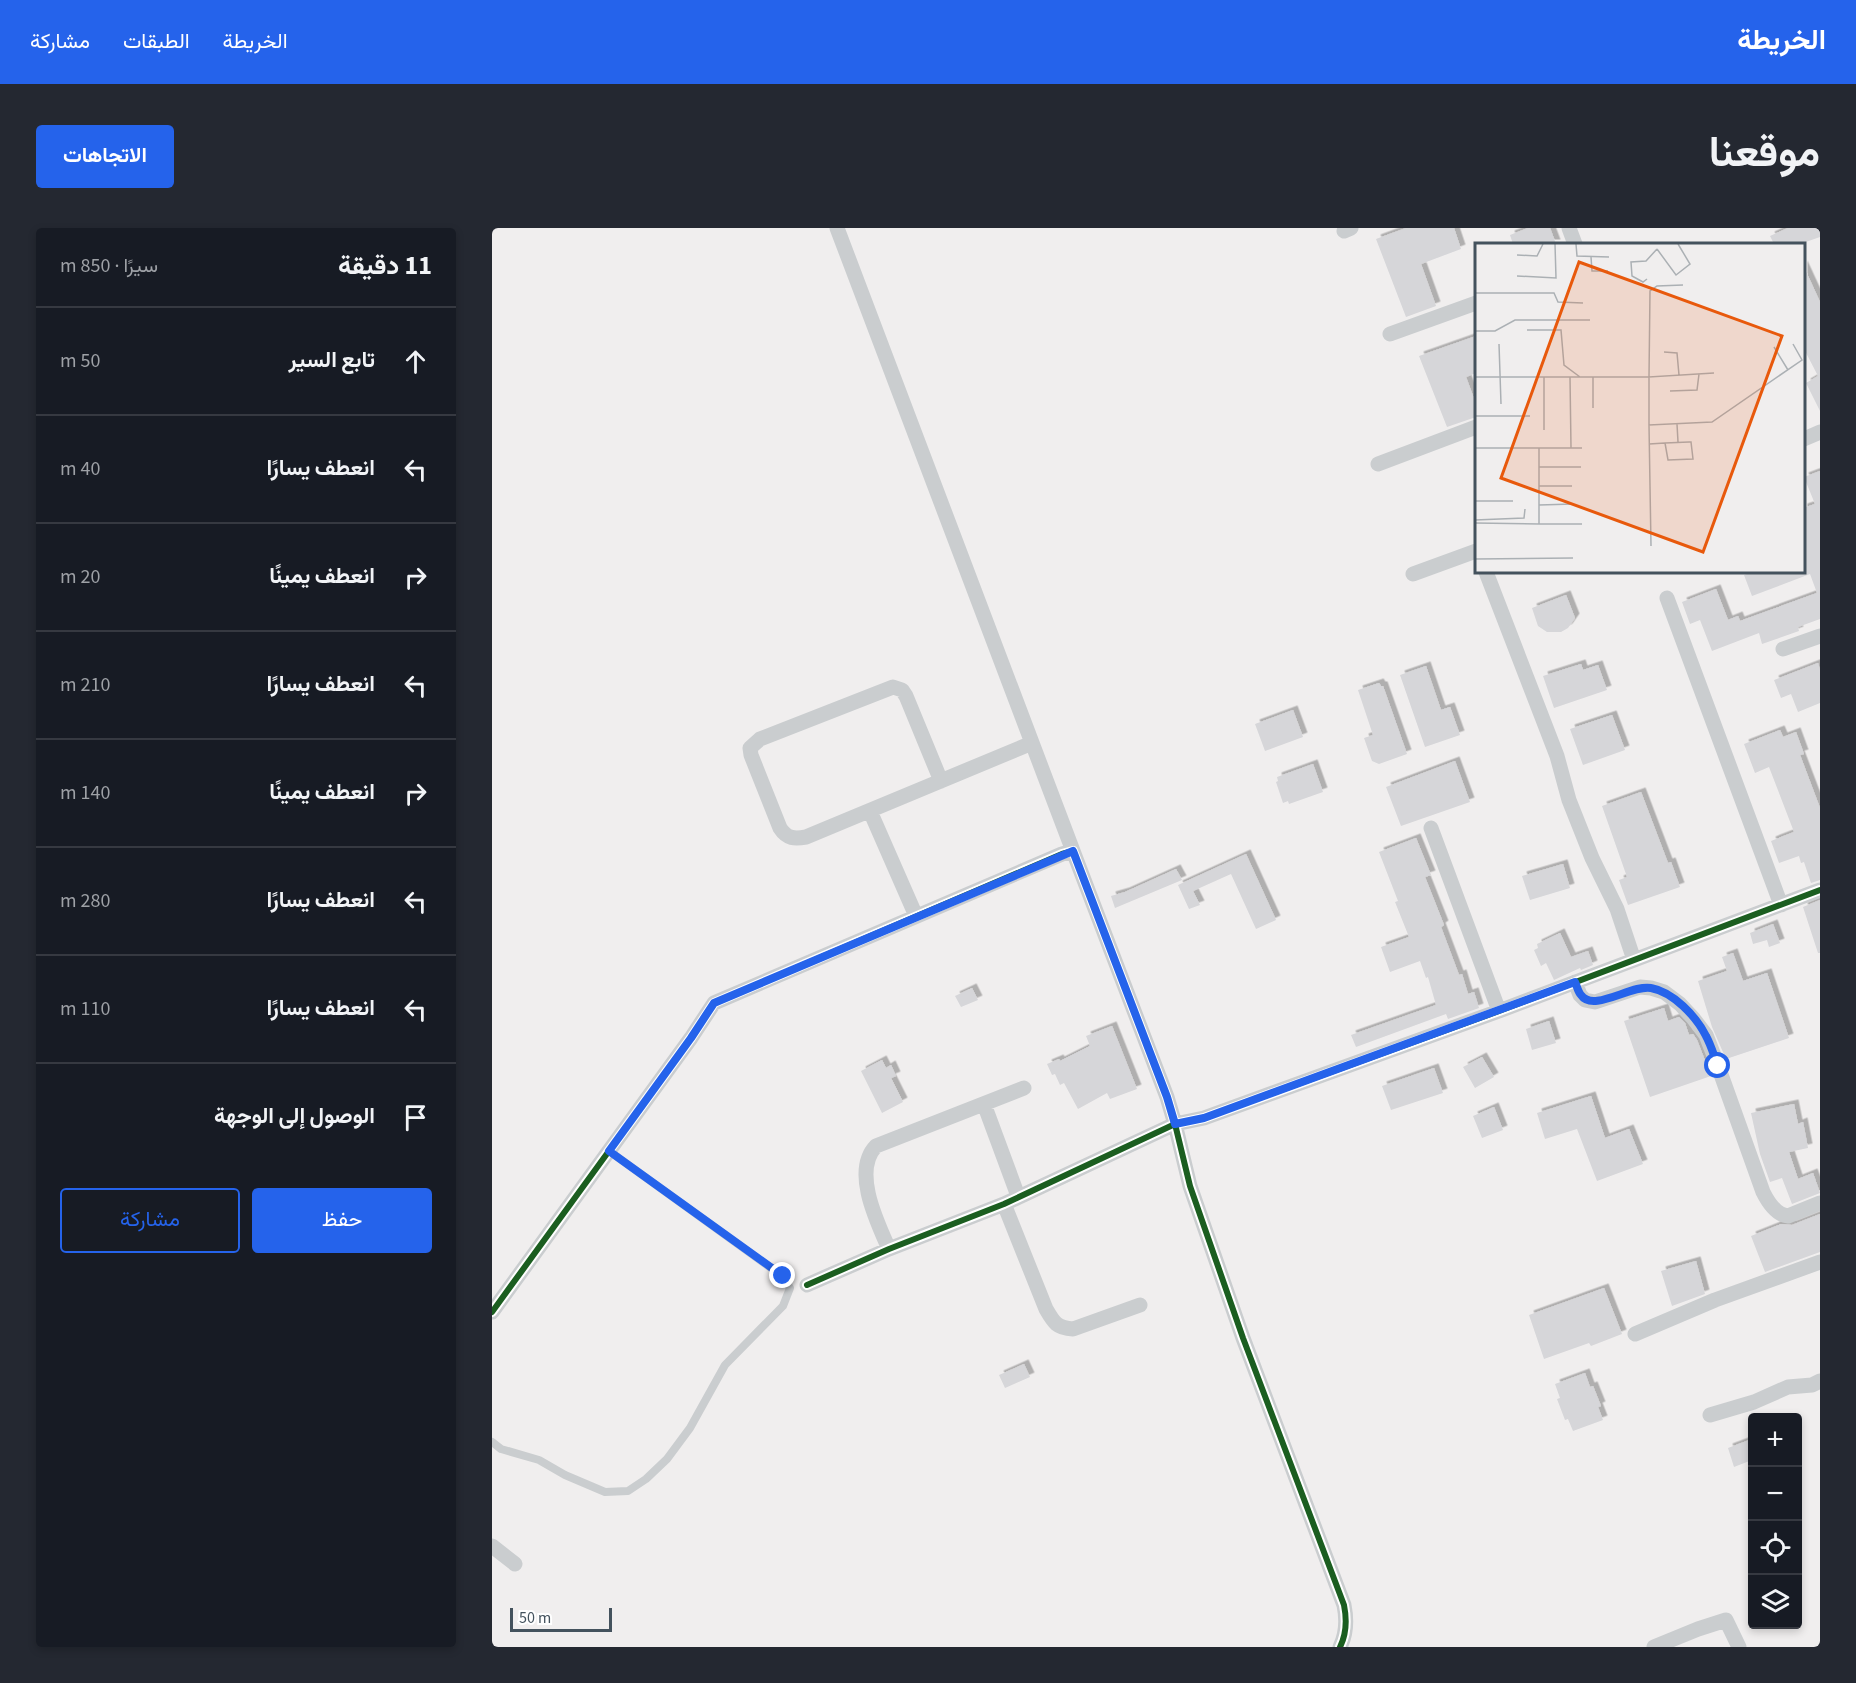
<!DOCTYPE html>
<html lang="ar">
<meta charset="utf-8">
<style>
:root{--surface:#171b24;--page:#242831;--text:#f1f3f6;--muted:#9ea1a6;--line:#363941;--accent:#2563eb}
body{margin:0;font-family:"Source Sans 3",Vazirmatn,sans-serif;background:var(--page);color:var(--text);direction:rtl}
.controls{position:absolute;right:18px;bottom:18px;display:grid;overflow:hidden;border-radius:6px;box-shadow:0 3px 9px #0003}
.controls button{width:54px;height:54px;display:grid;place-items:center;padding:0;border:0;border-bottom:2px solid var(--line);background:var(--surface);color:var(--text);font:30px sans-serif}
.scale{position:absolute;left:18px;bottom:15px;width:102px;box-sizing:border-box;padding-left:6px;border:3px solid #44525d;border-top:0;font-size:16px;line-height:21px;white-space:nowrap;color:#44525d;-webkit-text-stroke:4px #fff;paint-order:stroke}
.stop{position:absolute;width:18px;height:18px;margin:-14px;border:4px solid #2563eb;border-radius:50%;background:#fff}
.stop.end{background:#2563eb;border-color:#fff;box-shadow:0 2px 6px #0008}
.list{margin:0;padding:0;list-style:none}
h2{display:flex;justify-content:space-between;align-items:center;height:78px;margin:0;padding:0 24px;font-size:26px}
h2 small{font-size:20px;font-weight:400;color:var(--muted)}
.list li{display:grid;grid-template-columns:39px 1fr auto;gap:18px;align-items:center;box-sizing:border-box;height:108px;padding:0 24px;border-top:2px solid var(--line)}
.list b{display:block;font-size:22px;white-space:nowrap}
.list em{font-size:20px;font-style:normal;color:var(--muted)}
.actions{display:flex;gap:12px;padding:18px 24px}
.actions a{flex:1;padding:14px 0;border:2px solid var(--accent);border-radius:6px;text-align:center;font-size:21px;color:var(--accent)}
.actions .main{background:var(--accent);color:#fff}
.icon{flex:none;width:33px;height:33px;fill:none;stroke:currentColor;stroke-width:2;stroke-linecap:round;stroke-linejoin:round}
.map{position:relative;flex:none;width:1328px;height:1419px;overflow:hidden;direction:ltr;border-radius:6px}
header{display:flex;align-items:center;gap:36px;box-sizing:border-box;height:84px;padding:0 30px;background:var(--accent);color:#fff}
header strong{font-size:28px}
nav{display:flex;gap:33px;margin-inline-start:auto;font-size:21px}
.intro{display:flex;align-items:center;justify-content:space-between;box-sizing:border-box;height:144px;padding:0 36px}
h1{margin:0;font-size:42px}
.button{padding:15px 27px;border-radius:6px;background:var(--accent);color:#fff;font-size:21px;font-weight:700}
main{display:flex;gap:36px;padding:0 36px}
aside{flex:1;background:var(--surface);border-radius:6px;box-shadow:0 3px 9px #0003}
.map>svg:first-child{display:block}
.building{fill:#d6d6d9;filter:url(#shadow)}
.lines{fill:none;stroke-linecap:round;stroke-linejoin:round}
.lane{stroke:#cacdcf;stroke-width:8}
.street{stroke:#cacdcf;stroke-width:15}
.cycleway-casing{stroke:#fff;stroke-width:10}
.cycleway{stroke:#1b5e20;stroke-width:6}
.route{stroke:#2563eb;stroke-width:8}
.inset-road{fill:none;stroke:#abb0b4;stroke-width:1.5}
.view{fill:#e8590c;fill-opacity:0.15;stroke:#e8590c;stroke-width:3}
.inset-edge{fill:none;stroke:#44525d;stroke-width:3}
</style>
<header>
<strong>الخريطة</strong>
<nav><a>الخريطة</a><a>الطبقات</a><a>مشاركة</a></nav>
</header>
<div class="intro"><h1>موقعنا</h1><a class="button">الاتجاهات</a></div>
<main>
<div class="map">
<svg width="1328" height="1419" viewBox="0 0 1328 1419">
<defs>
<filter id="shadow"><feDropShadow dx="4.5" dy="-4.5" stdDeviation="0" flood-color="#0004"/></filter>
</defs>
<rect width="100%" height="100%" fill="#f0eeee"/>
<!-- building -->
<path class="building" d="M914 0H962L969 21 929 36 944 78 914 89 884 11Z
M1036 0H1058L1064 16H1021L1018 7Z
M1296 0H1328V9L1308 16H1282L1278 8Z
M1311 37 1328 74V183L1314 155 1326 148 1311 119Z
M984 108V145L974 149 984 176V189L955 199 927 128Z
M1328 243V391L1306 399 1307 403 1270 416 1267 405 1220 423 1208 392 1198 396 1190 374 1224 361 1236 392 1246 388 1248 393 1325 365 1318 346 1260 368 1252 347 1261 344H1311V280L1323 276 1312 249Z
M1074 367 1083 390 1076 400 1069 404H1055L1046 398 1040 380Z
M1326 435 1328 442V475L1306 484 1299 466 1289 470 1282 452Z
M1089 436 1091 442 1106 437 1115 462 1062 480 1051 448Z
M934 438 949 482 958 479 968 507 933 519 908 447Z
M887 455 889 458H891L915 526 887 536 880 533 872 510 881 507 866 462Z
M801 482 811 509 773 523 763 496Z
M1120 487 1133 522 1091 537 1078 501Z
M1288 502 1291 509 1304 504 1312 526 1308 527 1328 580V652L1319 655 1312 634 1309 635 1307 628 1287 635 1279 613 1302 604 1277 539 1263 545 1252 516Z
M963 533 978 574 909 598 894 559Z
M821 536 831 564 797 576 796 573 791 575 784 554 786 553 785 549Z
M1149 564 1176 635 1179 634 1188 659 1136 677 1127 652 1135 649 1110 578Z
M924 610 939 647 933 649 952 697 949 699 967 747 970 746 976 766 982 764 987 780 956 791 954 786 864 819 859 807 944 777 936 749 934 750 928 733 898 744 889 719 917 709 903 674 906 673 887 624Z
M754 626 784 692 764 701 739 646 701 663 708 677 697 681 686 657Z
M1071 636 1078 660 1038 672 1030 648Z
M684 641 690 652 623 680 619 668 633 664Z
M1328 672V725H1326L1311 679Z
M1281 696 1288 715 1277 719 1275 712 1261 716 1258 705Z
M1068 705 1079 729 1096 723 1101 737 1089 742 1088 740 1062 752 1054 735 1049 738 1042 722 1046 720 1045 716Z
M1241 725 1251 753 1275 745 1297 810 1234 831 1220 799 1206 753 1235 743 1230 729Z
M480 760 486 772 469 779 463 768Z
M1172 780 1176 793 1187 789 1193 795 1197 807 1201 806 1205 812 1219 848 1158 869 1132 793Z
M1057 793 1064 815 1040 822 1034 801Z
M620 798 645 861 618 871 615 865 586 881 572 855 568 857 563 846 560 847 555 836 567 831 568 833 598 818 594 808Z
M990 829 1002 849 983 860 971 839Z
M390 832 394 840 399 837 404 848 399 850 411 874 390 885 369 843Z
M942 840 951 865 899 882 890 858Z
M1099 868 1113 910 1137 901 1151 936 1105 953 1085 901 1053 911 1045 885Z
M1302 876 1306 896 1311 894 1316 920 1297 924 1306 951 1321 945 1328 965 1300 976 1290 950 1278 954 1268 926 1259 885Z
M1002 879 1011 902 990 910 981 888Z
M1328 986V1024L1273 1044 1259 1008 1289 996 1300 997Z
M1204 1033 1213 1066 1180 1078 1169 1043Z
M1112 1060 1130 1106 1099 1118 1097 1115 1052 1131 1037 1087Z
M532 1136 538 1149 513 1160 507 1147Z
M1093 1145 1098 1159 1101 1158 1109 1178 1106 1179 1111 1192 1081 1203 1076 1191 1073 1192 1065 1171 1068 1170 1063 1156Z
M1260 1211V1232L1242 1239 1236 1220Z"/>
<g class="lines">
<!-- lane -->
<path class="lane" d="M0 1214 9 1221 47 1232 73 1247 113 1264 136 1263 154 1251 175 1231 198 1200 233 1137 291 1078 298 1060 290 1048 117 923"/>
<!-- street -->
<path class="street" d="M345 0 581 623
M1077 0 1083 16
M852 3 859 0
M898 106 984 75
M1312 211 1328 204
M886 236 984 199
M994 344 1065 528 1077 572 1100 630 1125 681 1142 732
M921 346 984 323
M1175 370 1289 677
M1291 421 1328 408
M449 553 414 468 410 462 401 459 268 511 258 520 259 527 288 600C295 611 303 611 314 609L540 515
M378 583 424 688
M939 600 1007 783
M1083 754 1088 767 1093 772 1103 774 1148 759 1159 760 1172 764 1188 776 1201 790 1214 807 1226 838 1271 964C1276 974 1284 987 1296 988L1328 975
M492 876 526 968
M512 976 554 1081C562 1095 565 1100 581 1101L648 1077
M397 1021C385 994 360 943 384 918L532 860
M315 1057 397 1021 512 976 683 896 698 958 751 1110 852 1377C855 1392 855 1405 848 1419
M0 1084 199 810 222 775 570 626 581 623 675 869 683 896 712 890 1007 783 1328 662
M1143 1106 1223 1072 1328 1034
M1218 1187 1262 1174 1296 1159 1320 1157 1328 1153
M0 1318 23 1336
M1162 1419 1206 1401 1234 1392 1247 1419"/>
<!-- cycleway casing -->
<g class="cycleway-casing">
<path id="cycleway" d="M315 1057 397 1021 512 976 683 896 698 958 751 1110 852 1377C855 1392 855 1405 848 1419
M0 1084 199 810 222 775 570 626 581 623 675 869 683 896 712 890 1007 783 1328 662"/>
</g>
<!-- cycleway -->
<use href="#cycleway" class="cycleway"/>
</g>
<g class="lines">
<!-- route -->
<path class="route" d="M291 1048 117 923 199 810 222 775 581 623 675 869 683 896 712 890 1083 754C1085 758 1086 764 1089 767 1101 785 1140 756 1159 760 1181 764 1204 788 1214 808 1219 817 1222 828 1226 838"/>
</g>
<!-- overview -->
<g transform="translate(983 15)">
<rect width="330" height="330" fill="#f0eeee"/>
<path class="inset-road" d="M101 1 102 13 134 14M182 6 201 32 215 21 203 1M42 12 62 13 68 1M116 14 117 28H133M42 33 81 35 80 1M172 36 168 39 157 33 156 19 171 18 182 6M208 42 182 43 175 48 174 134 239 130M0 50H79L83 59 108 60M52 87H86L89 122 105 134M0 88H20L40 77H115M24 101 26 161M299 104 313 127M189 109 202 110 204 132M0 134H174V182L237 179 327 117 318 101M69 134V187M95 134 96 205M118 134V165M195 148 222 147 224 131M0 173H55M202 181 203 199M174 182 176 303M174 201 190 200 214 199H216L218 216 193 217 190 200M0 205H107M64 224H106M64 243H97M0 258H38M64 262 98 261M0 277 49 275 50 266M0 280 64 281V205M64 281H107M0 316 98 315"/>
<path class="view" d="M104 19 307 93 228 309 26 235Z"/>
<rect width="330" height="330" class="inset-edge"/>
</g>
</svg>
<div class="controls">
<button>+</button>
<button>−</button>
<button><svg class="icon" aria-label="locate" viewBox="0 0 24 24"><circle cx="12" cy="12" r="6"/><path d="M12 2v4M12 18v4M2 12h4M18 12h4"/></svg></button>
<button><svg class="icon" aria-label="layers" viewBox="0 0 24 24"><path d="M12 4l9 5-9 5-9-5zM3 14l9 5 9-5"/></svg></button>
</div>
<div class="scale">50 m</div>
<div class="stop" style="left:1226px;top:838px"></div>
<div class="stop end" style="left:291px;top:1048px"></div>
</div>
<aside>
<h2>11 دقيقة<small>سيرًا · 850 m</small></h2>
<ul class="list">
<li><svg class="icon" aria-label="ahead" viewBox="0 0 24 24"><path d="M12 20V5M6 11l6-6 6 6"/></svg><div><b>تابع السير</b></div><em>50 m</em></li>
<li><svg class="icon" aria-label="left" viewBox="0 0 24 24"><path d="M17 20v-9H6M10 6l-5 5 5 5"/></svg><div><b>انعطف يسارًا</b></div><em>40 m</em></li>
<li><svg class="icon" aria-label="right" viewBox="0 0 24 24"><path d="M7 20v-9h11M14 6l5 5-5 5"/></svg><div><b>انعطف يمينًا</b></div><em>20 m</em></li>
<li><svg class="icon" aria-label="left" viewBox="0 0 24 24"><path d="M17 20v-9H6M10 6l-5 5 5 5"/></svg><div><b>انعطف يسارًا</b></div><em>210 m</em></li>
<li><svg class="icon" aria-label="right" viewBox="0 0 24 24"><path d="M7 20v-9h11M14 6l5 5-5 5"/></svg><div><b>انعطف يمينًا</b></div><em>140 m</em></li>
<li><svg class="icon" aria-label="left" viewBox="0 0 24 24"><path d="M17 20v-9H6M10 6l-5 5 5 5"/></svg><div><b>انعطف يسارًا</b></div><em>280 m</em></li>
<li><svg class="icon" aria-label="left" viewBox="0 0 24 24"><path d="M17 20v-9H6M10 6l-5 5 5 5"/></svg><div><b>انعطف يسارًا</b></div><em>110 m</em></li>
<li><svg class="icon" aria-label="arrive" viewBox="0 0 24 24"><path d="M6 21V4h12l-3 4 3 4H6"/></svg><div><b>الوصول إلى الوجهة</b></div></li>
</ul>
<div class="actions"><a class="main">حفظ</a><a>مشاركة</a></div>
</aside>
</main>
